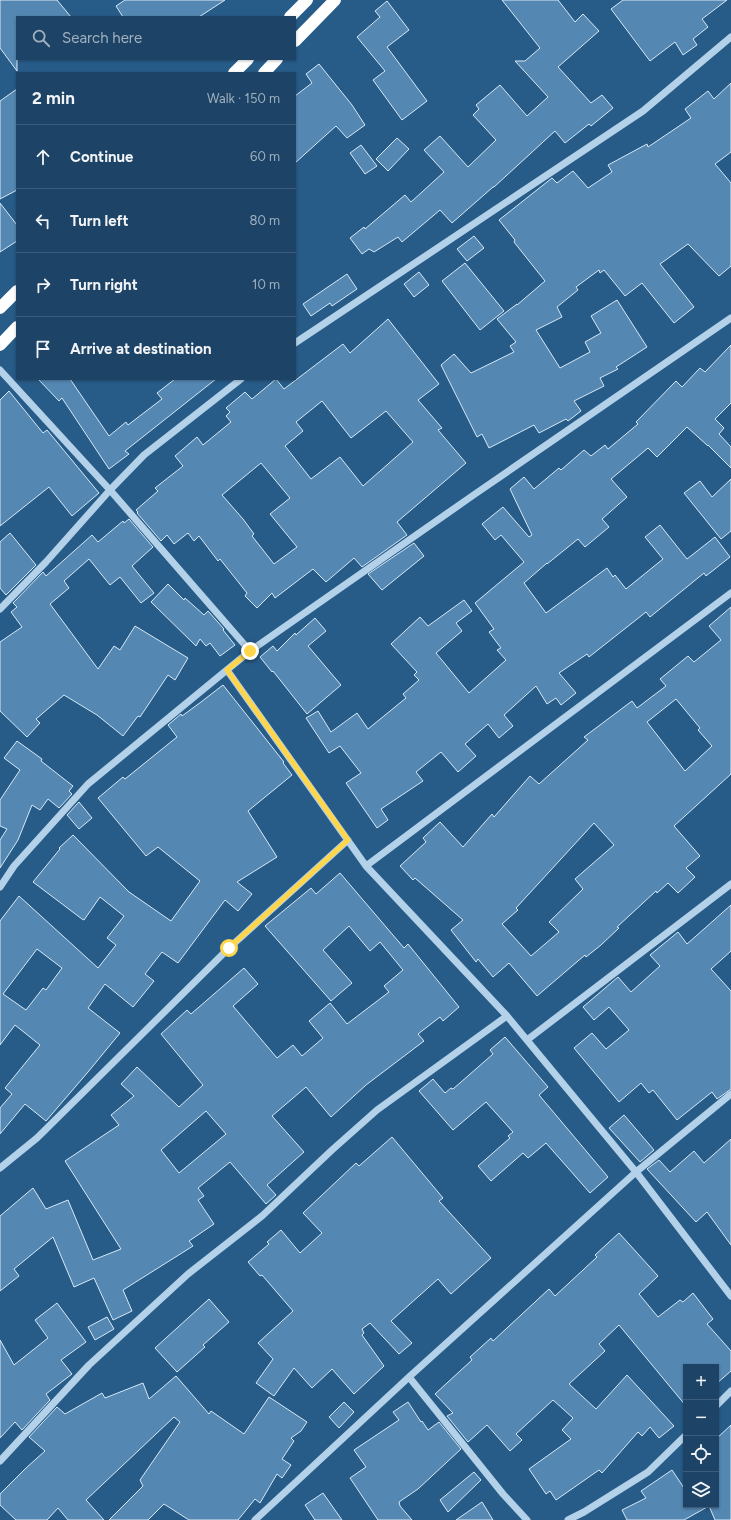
<!DOCTYPE html>
<meta charset="utf-8">
<style>
:root{--surface:#1d4466;--page:#254b6c;--text:#f1f3f6;--muted:#a0b0bf;--line:#3b5c7a}
body{margin:0;font-family:Figtree,sans-serif;background:var(--page);color:var(--text)}
.controls{position:absolute;right:12px;bottom:12px;display:grid;overflow:hidden;border-radius:0px;box-shadow:0 1px 3px #0004}
.controls button{width:36px;height:36px;display:grid;place-items:center;padding:0;border:0;border-bottom:1px solid var(--line);background:var(--surface);color:var(--text);font:20px sans-serif}
.stop{position:absolute;width:12px;height:12px;margin:-9px;border:3px solid #ffd54a;border-radius:50%;background:#fff}
.stop.end{background:#ffd54a;border-color:#fff;box-shadow:0 1px 4px #0008}
.list{margin:0;padding:0;list-style:none}
h2{display:flex;justify-content:space-between;align-items:center;height:52px;margin:0;padding:0 16px;font-size:17px}
h2 small{font-size:13px;font-weight:400;color:var(--muted)}
.list li{display:grid;grid-template-columns:26px 1fr auto;gap:12px;align-items:center;box-sizing:border-box;height:64px;padding:0 16px;border-top:1px solid var(--line)}
.list b{display:block;font-size:15px;white-space:nowrap}
.list em{font-size:13px;font-style:normal;color:var(--muted)}
.icon{flex:none;width:22px;height:22px;fill:none;stroke:currentColor;stroke-width:2;stroke-linecap:round;stroke-linejoin:round}
.map{position:relative;flex:none;width:731px;height:1520px;overflow:hidden}
.search{position:absolute;background:var(--surface);box-shadow:0 1px 3px #0004;left:16px;top:16px;width:280px;height:44px;display:flex;align-items:center;gap:10px;box-sizing:border-box;padding:0 14px;border-radius:0px;color:var(--muted);font-size:15px}
.panel{position:absolute;background:var(--surface);box-shadow:0 1px 3px #0004;left:16px;top:72px;width:280px;height:308px;border-radius:0px}
.map>svg:first-child{display:block}
.building{fill:#5487b1;stroke:#d7e9f7;fill-rule:evenodd}
.lines{fill:none;stroke-linecap:round;stroke-linejoin:round}
.minor{stroke:#b3d1e8;stroke-width:7}
.highway{stroke:#fff;stroke-width:12}
.route{stroke:#ffd54a;stroke-width:5}
</style>
<div class="map">
<svg width="731" height="1520" viewBox="0 0 731 1520">
<rect width="100%" height="100%" fill="#275b88"/>
<!-- building -->
<path class="building" d="M0 0H57L71 17H17V71L0 48Z
M125 0H225L199 17H123L116 6Z
M502 0H558L575 22 583 14 599 31 558 67 591 103 602 95 613 108 591 126 589 124 565 143 555 131 494 187H493L452 223 440 210 402 242 398 237 374 252 369 249 362 254 350 238 364 227 365 229 405 195 411 202 444 172 424 150 440 136 468 167 496 140 473 115 479 109 476 105 500 85 527 116 548 97 515 61H525L540 48Z
M623 0H727L702 19 708 27 693 39 697 45 683 55 675 42 650 61 611 9Z
M387 1 409 30 387 47 427 101 402 120 373 80 385 71 357 37 380 17 375 11Z
M319 64 352 105 365 125 347 138 336 126 295 163V96L312 83 306 74Z
M731 83V152L715 164 731 183V266L719 276 688 244 660 264 694 307 674 323 642 283 625 296 604 270 600 273 599 270 576 287 578 290 557 307 562 317 536 330 560 368 590 352 585 342 601 333 591 316 617 300 647 347 616 367 618 369 600 378 604 386 574 401 581 411 568 421 566 419 539 433 534 425 489 448 482 434 477 437 441 365 454 354 471 373 514 352 510 346 516 342 497 319 517 304V305L545 281 514 242 515 240 499 220 552 178 557 183 573 171 588 188 612 172 608 165 647 144 648 147 691 118 685 109 708 91 714 99Z
M17 89V190L0 199V101Z
M397 138 409 149 388 171 376 159Z
M361 145 377 166 365 174 350 153Z
M0 203 17 225V241L0 252Z
M474 236 484 248 467 261 457 249Z
M465 263 504 311 480 330 442 281Z
M419 272 429 285 414 297 404 284Z
M347 274 357 289 332 306 330 303 311 316 303 304Z
M388 319 439 384 418 400 442 428 438 430 466 463 397 522 407 535 362 567 354 558 326 582 313 569 275 598 272 593 257 608 245 596 247 593 220 559 218 561 199 536 194 541 188 533 174 544 167 535 161 541 137 513 138 512 136 510 158 491 155 488 183 466 175 456 197 437 203 445 231 422 226 416 230 412 226 408 245 392 252 399 276 379 284 389 343 344 350 353ZM322 401 351 438 386 411 413 442 363 486 340 457 311 479 285 446 303 431 296 422ZM261 463 290 498 270 514 297 547 274 564 252 536 254 534 243 519 222 495Z
M731 345V403L715 419 724 428 719 434 731 447V468L708 445V446L687 427 657 457 648 448 611 479 627 497 602 519 609 527 585 547 578 539 547 564V563L524 583 546 613 607 568 613 577 615 575 626 589 663 559 645 537 660 525 687 559 715 537 730 557 706 576 704 573 650 617 646 612 589 657 587 654 559 673 576 693 561 705 556 698 547 704 536 686 504 715 513 726 499 738 488 724 465 744 476 756 458 772 441 752 416 772 423 781 381 809 388 820 377 828 346 783 361 773 340 746 329 753 306 718 318 711 331 732 357 713 368 729 406 698 403 694 419 680 414 675 417 672 391 644 420 617 428 626 464 600 472 611 456 623 462 631 436 653 469 693 506 660 497 650 501 648 489 632 494 629 475 603 524 562 501 535 495 540 482 524 503 507 529 537 532 535 510 489 524 477 534 489 559 468 561 470 584 450 591 456 605 445 608 449 638 424 636 422 676 381 682 387 700 368 705 372Z
M38 379H70L109 436 126 422 128 425 162 399 157 393 175 379H216L125 451 129 454 109 469 62 398 59 401Z
M9 391 43 433 47 430 99 493 72 516 49 487 0 526V400Z
M731 479V531L721 539 684 493 700 481 712 497Z
M129 519 153 547 132 566 154 593 141 603 120 577 110 585 89 559 64 581 69 588 50 604 98 669 114 646 120 650 135 626 188 658 175 680 168 675 140 717 138 716 123 736 97 715 64 695 36 719 40 723 27 737 0 711V642L22 627 11 612 17 607 13 603 43 572 46 576 92 535 98 542 123 521 124 523Z
M10 533 36 565 6 595 0 588V542Z
M414 543 424 556 382 590 368 574Z
M168 584 184 600 185 598 204 615 208 611 224 629 223 630 235 645 220 656 210 643 206 646 200 639 196 646 151 602Z
M731 607V774L674 826 700 856 686 868 695 877 678 893 668 883 657 893 656 891 617 927 619 928 601 945 586 957 585 955 537 996 509 963 493 977 478 959 476 962 451 930 463 920 415 878 413 880 400 866 426 842 423 838 440 822 463 847 492 814 494 817 530 776 539 784 588 740 584 737 632 701 637 708 666 686 660 679 688 656 694 662 721 640 709 626ZM676 699 700 728 698 730 712 746 685 771 647 722ZM594 823 614 845 575 879 583 889 549 922 559 932 531 956 502 924 518 910 516 908Z
M315 618 326 631 308 646 341 685 307 714 273 671 272 672 260 657 273 646 277 651 295 633 296 635Z
M223 685 284 762 283 763 292 775 248 811 277 857 237 882 252 894 238 911 225 900 178 963 162 952 145 974 154 981 133 1007 105 984 88 1008 120 1033 88 1072 46 1121 25 1104 0 1134V1108L12 1094 5 1088 40 1045 15 1025 0 1045V921L19 896 98 968 116 945 107 938 124 916 100 897 84 920 82 919 33 882 60 849 59 848 73 835 129 892 171 921 200 881 158 847 146 856 98 798 123 777 125 779 177 737 168 725 181 714 182 716 201 702ZM37 949 62 968 46 990 43 988 26 1010 3 994Z
M17 741 42 759 41 761 73 786 69 791 72 794 59 808 48 799 40 810 32 805 18 840 0 868V840L7 829 0 826V800L20 770 4 758Z
M79 802 92 818 79 829 67 815Z
M340 873 404 948 408 944 459 1007 443 1021 440 1017 418 1034 424 1041 366 1085 331 1117 306 1087 272 1116 304 1152 267 1185 276 1195 266 1204 230 1162 198 1188 204 1196 198 1200 214 1224 189 1241 193 1246 123 1290 132 1311 113 1320 94 1278 74 1287 53 1237 14 1269 19 1276 0 1291V1216L33 1188 46 1209 68 1200 93 1260 121 1249 65 1161 119 1125 111 1115 134 1096 121 1084 137 1067 179 1107 203 1085 161 1034 187 1010 191 1014 244 968 258 984 233 1006 277 1058 293 1045 302 1056 323 1038 309 1021 330 1003 347 1024 389 992 384 986 403 970 380 942 370 951 349 926 323 950 352 983 331 1001 265 926 311 888 316 894ZM206 1111 226 1134 179 1173 161 1150Z
M731 905V951L711 969 731 991V1089L717 1099 712 1092 677 1120 653 1090 649 1093 641 1083 619 1102 574 1048 592 1033 606 1049 629 1030 609 1007 594 1020 583 1007 618 977 631 992 660 966 650 955 678 932 687 944Z
M505 1037 548 1087 539 1095 608 1177 590 1193 546 1143 528 1158 523 1153 491 1181 478 1166 510 1138 508 1136 513 1132 486 1102 453 1130 419 1091 433 1079 445 1093 451 1088 453 1089 493 1054 490 1050Z
M624 1115 654 1150 640 1162 609 1128Z
M392 1137 443 1198 439 1201 491 1258 451 1294 438 1279 391 1321 412 1343 399 1354 370 1323 362 1329 364 1333 362 1335 384 1366 354 1394 332 1369 312 1388 294 1368 274 1396 256 1383 273 1359 258 1343 293 1311 262 1275 260 1276 248 1262 269 1244 267 1242 281 1230 300 1253 322 1233 303 1213 356 1163 359 1166Z
M731 1139V1245L707 1212 696 1222 647 1169 659 1160 670 1172 694 1151 704 1163Z
M619 1233 658 1276 639 1294 658 1317 680 1300 683 1302 693 1293 713 1319 707 1324 731 1351V1371L716 1384V1367H686V1406L619 1325 599 1344 605 1351 569 1384 596 1409 627 1375 674 1426 659 1438 650 1427 642 1436 638 1432 602 1473 599 1470 556 1500 550 1491 546 1494 529 1469 571 1439 562 1430 573 1418 553 1400 516 1434 522 1440 510 1451 487 1425 468 1442 447 1416 453 1413 435 1394 472 1360 470 1357 491 1338 493 1341 549 1289 555 1296 597 1257 595 1255Z
M209 1299 229 1322 203 1345 205 1347 177 1372 155 1348Z
M57 1303 86 1342 61 1360 72 1374 46 1394 50 1400 22 1430 15 1422 0 1438V1340L14 1365 48 1338 35 1320Z
M107 1317 114 1329 95 1340 88 1327Z
M176 1376 209 1414 211 1411 244 1434 269 1397 307 1422 301 1431 291 1438 294 1441 282 1459 291 1465 282 1478 277 1474 260 1503 255 1499 238 1520H189L164 1504 148 1520H109L143 1486 140 1480 180 1422 174 1417 86 1500 104 1520H68L58 1508 47 1520H16L0 1505V1494L26 1468 45 1451 29 1437 57 1407 65 1414 102 1393 105 1398 143 1383 149 1399Z
M344 1402 354 1412 339 1428 329 1417Z
M408 1402 421 1422 422 1421 428 1430 439 1422 461 1449 418 1489 399 1502 400 1506 412 1520H378L350 1478 366 1467 354 1450 399 1420 393 1412Z
M731 1425V1520H715L709 1506 684 1520H627L622 1510 646 1498 641 1491 672 1470 686 1491V1505H716V1439Z
M474 1472 481 1480 448 1512 440 1500Z
M323 1493 342 1520H315L305 1505Z
M482 1502 493 1520H456Z"/>
<g class="lines">
<!-- minor -->
<path class="minor" d="M295 343 643 111 731 37
M0 370 110 490 250 651
M0 609 46 562 110 490 144 455 241 379
M227 670 366 866 507 1016 636 1172 731 1296
M366 866 731 593
M0 887 14 866 88 784 250 651 475 494 731 318
M527 1040 731 884
M0 1168 37 1138 229 948 348 840
M409 1377 503 1494 527 1520
M716 1406 731 1391
M0 1461 89 1365 188 1274 262 1216 332 1150 377 1110 507 1016
M255 1520 409 1377 636 1172 731 1094
M568 1520 584 1512 648 1472 686 1435"/>
<!-- highway -->
<path class="highway" d="M290 17 307 0
M295 41 335 0
M234 73 248 59
M264 73 277 59
M0 308 17 291
M0 345 17 327"/>
</g>
<g class="lines">
<!-- route -->
<path class="route" d="M229 948 348 840 227 670 250 651"/>
</g>
</svg>
<div class="controls">
<button>+</button>
<button>−</button>
<button><svg class="icon" aria-label="locate" viewBox="0 0 24 24"><circle cx="12" cy="12" r="6"/><path d="M12 2v4M12 18v4M2 12h4M18 12h4"/></svg></button>
<button><svg class="icon" aria-label="layers" viewBox="0 0 24 24"><path d="M12 4l9 5-9 5-9-5zM3 14l9 5 9-5"/></svg></button>
</div>
<div class="stop" style="left:229px;top:948px"></div>
<div class="stop end" style="left:250px;top:651px"></div>
<div class="search"><svg class="icon" aria-label="search" viewBox="0 0 24 24"><circle cx="10" cy="10" r="6"/><path d="M15 15l6 6"/></svg>Search here</div>
<section class="panel">
<h2>2 min<small>Walk · 150 m</small></h2>
<ul class="list">
<li><svg class="icon" aria-label="ahead" viewBox="0 0 24 24"><path d="M12 20V5M6 11l6-6 6 6"/></svg><div><b>Continue</b></div><em>60 m</em></li>
<li><svg class="icon" aria-label="left" viewBox="0 0 24 24"><path d="M17 20v-9H6M10 6l-5 5 5 5"/></svg><div><b>Turn left</b></div><em>80 m</em></li>
<li><svg class="icon" aria-label="right" viewBox="0 0 24 24"><path d="M7 20v-9h11M14 6l5 5-5 5"/></svg><div><b>Turn right</b></div><em>10 m</em></li>
<li><svg class="icon" aria-label="arrive" viewBox="0 0 24 24"><path d="M6 21V4h12l-3 4 3 4H6"/></svg><div><b>Arrive at destination</b></div></li>
</ul>
</section>
</div>
